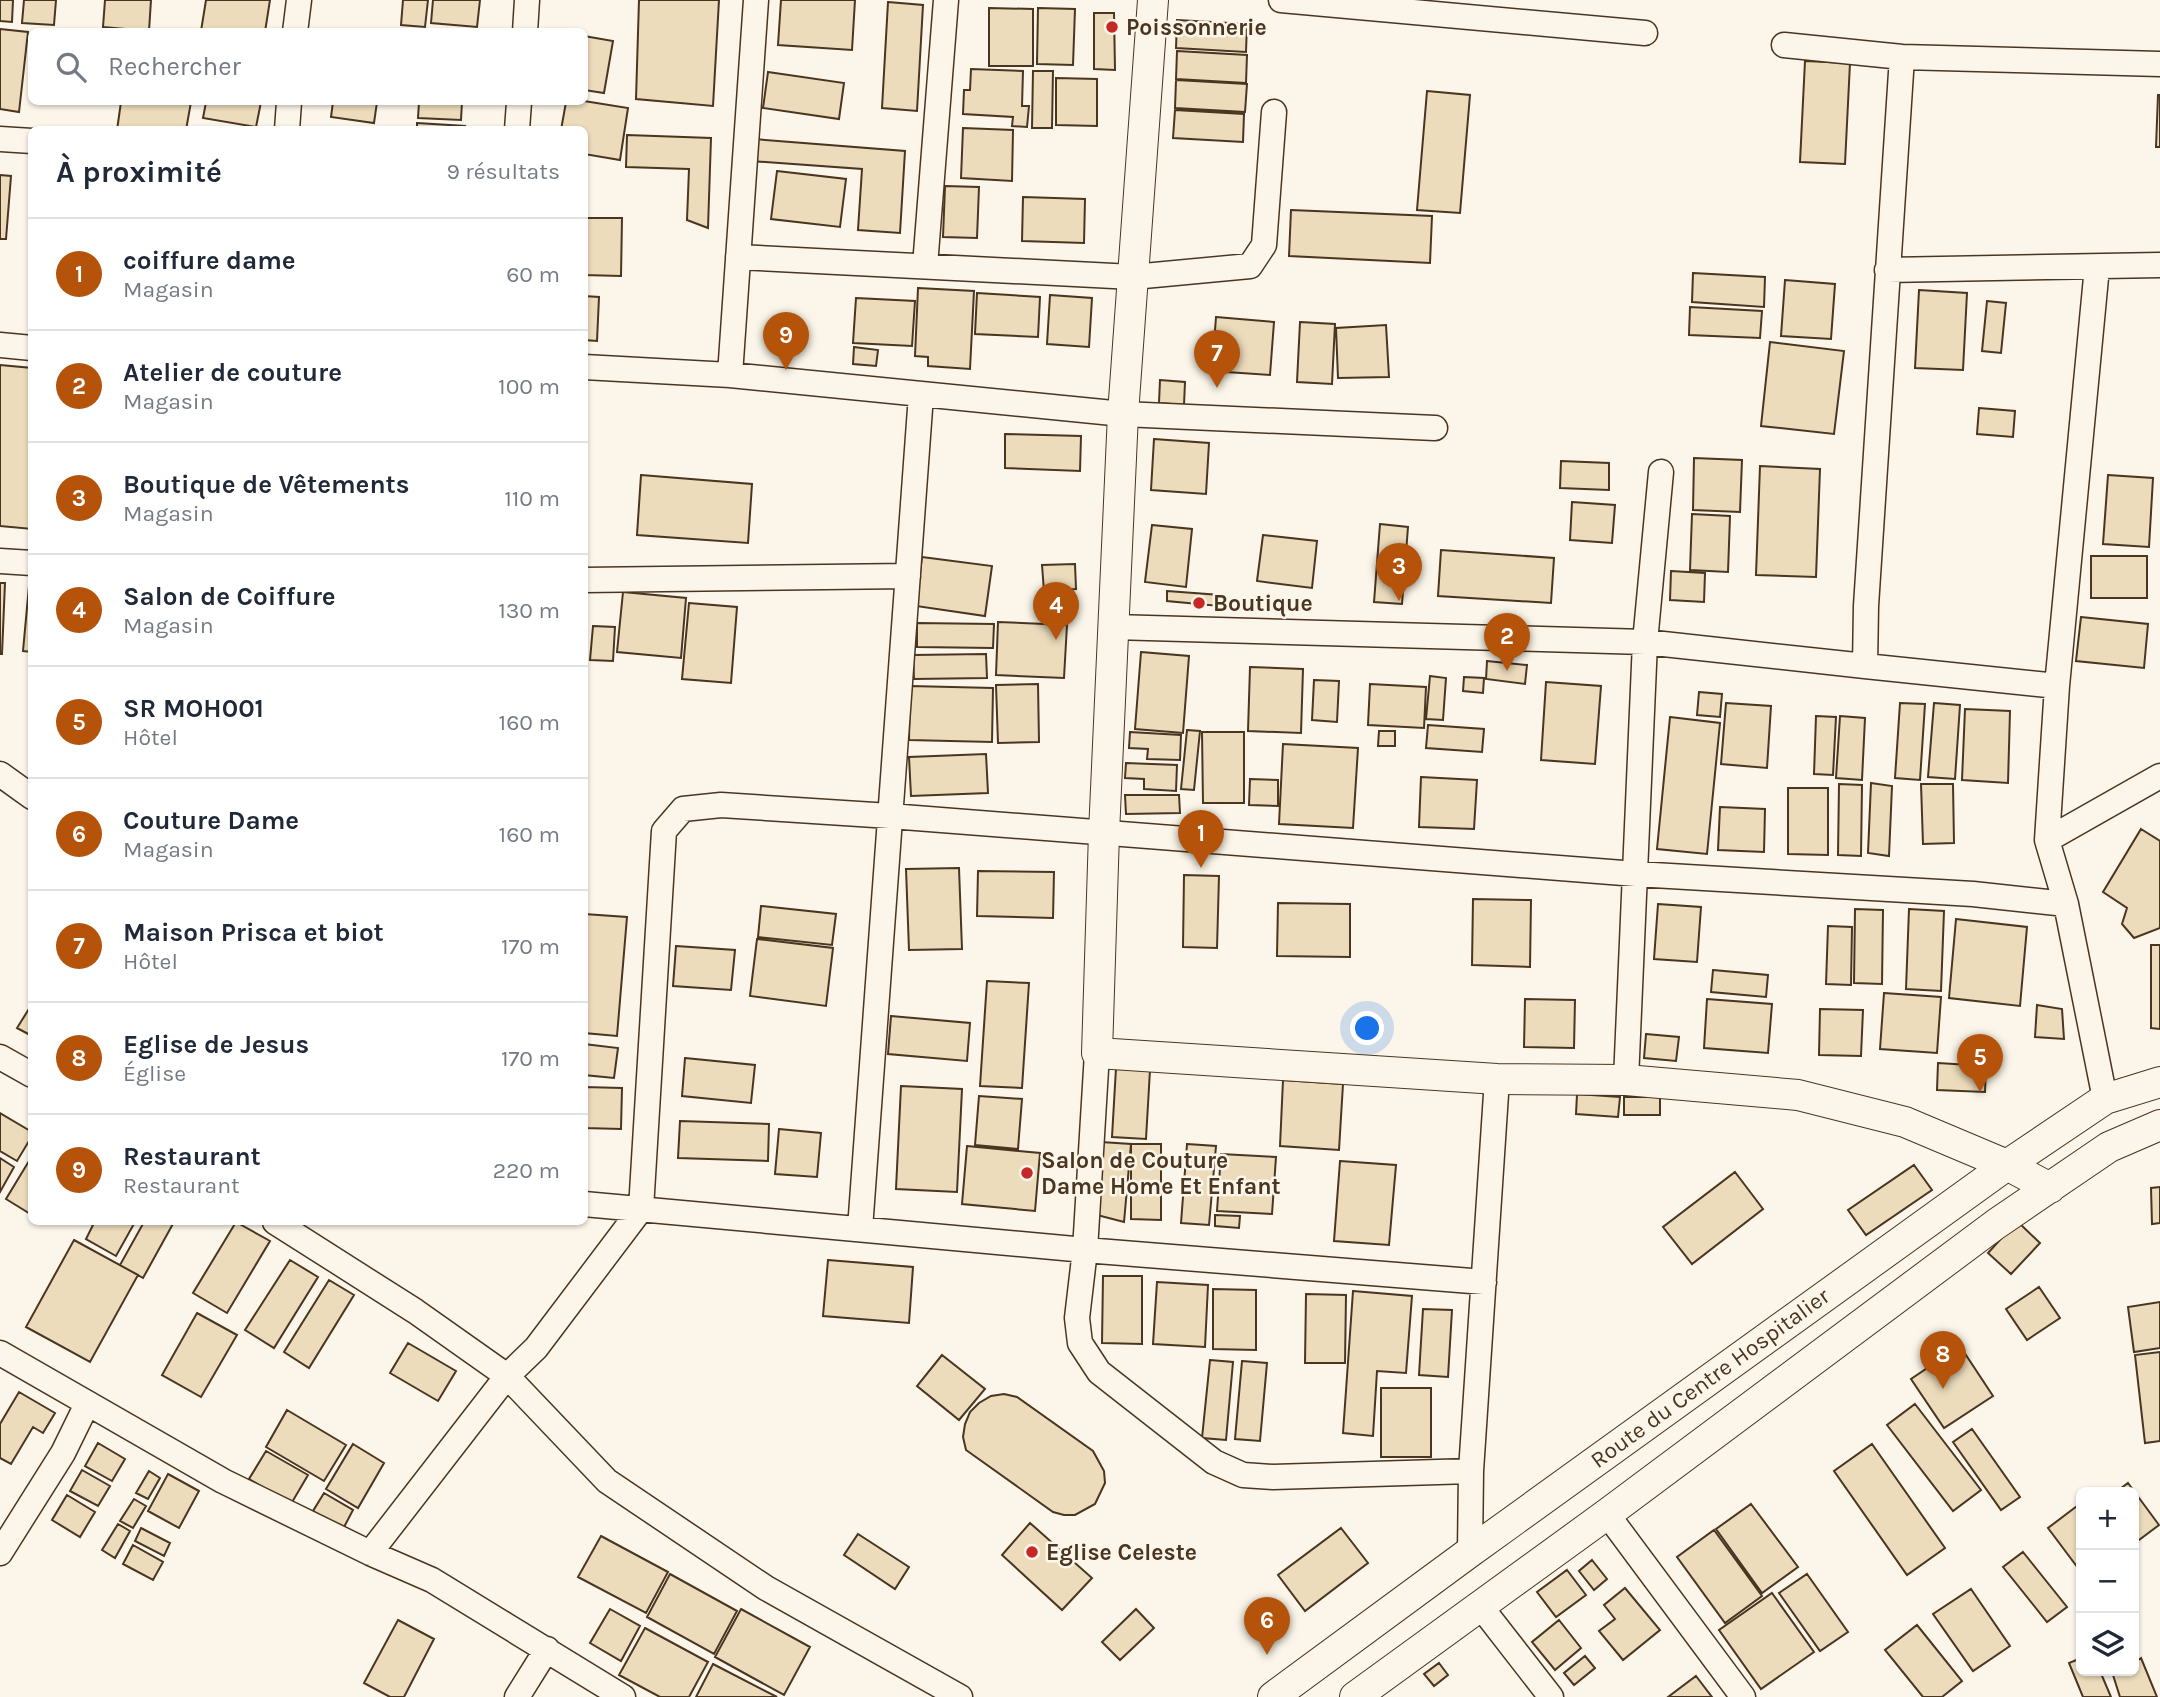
<!DOCTYPE html>
<html lang="fr">
<meta charset="utf-8">
<style>
:root{--surface:#fff;--page:#f2f2f3;--text:#1f2937;--muted:#747a83;--line:#e0e1e3;--accent:#b45309}
body{margin:0;font-family:Karla,sans-serif;background:var(--page);color:var(--text)}
.controls{position:absolute;right:21px;bottom:21px;display:grid;overflow:hidden;border-radius:10px;box-shadow:0 2px 5px #0004}
.controls button{width:63px;height:63px;display:grid;place-items:center;padding:0;border:0;border-bottom:2px solid var(--line);background:var(--surface);color:var(--text);font:35px sans-serif}
.you{position:absolute;left:1368px;top:1029px;width:24px;height:24px;margin:-18px;border:5px solid #fff;border-radius:50%;background:#1a73e8;box-shadow:0 0 0 10px #1a73e833}
.badge{display:grid;place-items:center;width:46px;height:46px;border-radius:50%;background:var(--accent);color:#fff;font-size:23px;font-weight:700}
.pin{position:absolute;translate:-50% -58px;filter:drop-shadow(0 2px 4px #0008)}
.pin::after{content:'';position:absolute;top:37px;width:24px;height:21px;background:inherit;clip-path:polygon(0 0,100% 0,50% 100%)}
.list{margin:0;padding:0;list-style:none}
h2{display:flex;justify-content:space-between;align-items:center;height:91px;margin:0;padding:0 28px;font-size:30px}
h2 small{font-size:23px;font-weight:400;color:var(--muted)}
.list li{display:grid;grid-template-columns:46px 1fr auto;gap:21px;align-items:center;box-sizing:border-box;height:112px;padding:0 28px;border-top:2px solid var(--line)}
.list b{display:block;font-size:26px;white-space:nowrap}
.list p{margin:0;font-size:23px;white-space:nowrap;color:var(--muted)}
.list em{font-size:23px;font-style:normal;color:var(--muted)}
.icon{flex:none;width:38px;height:38px;fill:none;stroke:currentColor;stroke-width:2;stroke-linecap:round;stroke-linejoin:round}
.map{position:relative;flex:none;width:2160px;height:1697px;overflow:hidden}
.search{position:absolute;background:var(--surface);box-shadow:0 2px 5px #0004;left:28px;top:28px;width:560px;height:77px;display:flex;align-items:center;gap:18px;box-sizing:border-box;padding:0 24px;border-radius:10px;color:var(--muted);font-size:26px}
.panel{position:absolute;background:var(--surface);box-shadow:0 2px 5px #0004;left:28px;top:126px;width:560px;height:1099px;border-radius:10px}
.map>svg:first-child{display:block}
.building{fill:#ecdcbc;stroke:#4a3520;stroke-width:2}
.lines{fill:none;stroke-linecap:round;stroke-linejoin:round}
.minor-casing{stroke:#4a3520;stroke-width:27}
.tertiary-casing{stroke:#4a3520;stroke-width:32}
.minor{stroke:#fbf6e9;stroke-width:24}
.tertiary{stroke:#fbf6e9;stroke-width:30}
.poi-dot{fill:#c62828;stroke:#fbf6e9;stroke-width:2.5}
.labels{text-anchor:middle;dominant-baseline:central;stroke-width:5;stroke-linejoin:round;paint-order:stroke}
.poi-label{font-size:23px;font-weight:bold;fill:#4a3520;stroke:#fbf6e9;text-anchor:start}
.street-label{font-size:23px;fill:#4a3520;stroke:#fbf6e9}
</style>
<div class="map">
<svg width="2160" height="1697" viewBox="0 0 2160 1697">
<rect width="100%" height="100%" fill="#fbf6e9"/>
<!-- building -->
<path class="building" d="M0 0H13L12 22 0 21Z
M24 0H56L54 25 22 23Z
M105 0H151L149 31 103 27Z
M206 0H270L265 32 201 31Z
M403 0H428L425 27 401 25Z
M433 0H480L477 27 431 23Z
M639 0H719L713 106 636 99Z
M781 0H855L852 50 778 45Z
M888 2 923 5 917 111 882 108Z
M989 8 1033 9V66H989Z
M1038 8 1075 9 1073 65 1037 64Z
M1094 13H1114L1115 70 1094 69Z
M1177 20 1247 24 1246 52 1176 48Z
M0 29 28 32 19 112 0 109Z
M584 36 613 41 604 93 584 90Z
M1177 51 1247 55 1246 83 1176 79Z
M1805 61 1850 63 1845 164 1800 162Z
M971 69 1023 71 1022 106H1029L1027 127 1012 126 1013 117 963 114 964 90H970Z
M1033 71H1053L1052 128H1032Z
M768 72 844 83 839 119 763 108Z
M1056 78 1097 79V126L1056 125Z
M1176 80 1247 84 1245 112 1175 108Z
M1427 91 1470 95 1460 213 1417 210Z
M2158 95H2160V147H2156Z
M584 101 628 108 620 160 584 154V130H561L566 102Z
M121 102H191L186 130H117Z
M206 102H261L256 127 203 118Z
M333 102H377L374 123 331 117Z
M419 102H462L461 120 418 118Z
M1175 110 1244 114 1243 142 1173 138Z
M417 123 465 126 464 130H417Z
M963 128 1013 130 1012 181 961 178Z
M627 135 711 138 708 228 687 220 689 169 626 167Z
M753 139 905 151 900 233 858 230 862 169 751 161Z
M777 171 846 179 840 227 771 219Z
M0 175 11 176 6 239H0Z
M945 186 979 187 977 238 943 237Z
M1023 197 1085 199 1084 243 1022 241Z
M1291 210 1432 216 1430 263 1289 256Z
M584 218H622L621 276 584 275Z
M1693 273 1765 277 1764 307 1692 302Z
M1785 280 1835 284 1831 339 1781 336Z
M918 288 974 291 970 369 928 366V357L915 356Z
M1919 290 1967 293 1963 370 1915 368Z
M977 293 1040 297 1038 337 975 334Z
M1050 295 1092 298 1089 347 1047 344Z
M584 296 599 297 597 341 584 340Z
M856 298 915 301 912 346 853 343Z
M1987 301 2006 303 2001 353 1982 351Z
M1690 307 1762 311 1760 338 1689 335Z
M1216 317 1274 322 1270 375 1212 371Z
M1300 322 1335 324 1332 384 1297 382Z
M1386 325 1389 377 1338 378 1336 328Z
M1770 342 1844 351 1834 434 1761 426Z
M854 347 878 350 876 366 853 364Z
M0 365 32 368V529L0 526Z
M1160 380 1185 382 1184 405 1159 403Z
M1979 408 2015 411 2013 437 1977 434Z
M1005 434 1081 436 1080 471 1005 468Z
M1154 439 1209 443 1206 494 1151 490Z
M1694 458 1742 460 1740 512 1693 510Z
M1561 461 1609 463V490L1560 488Z
M1760 466 1820 469 1816 577 1756 575Z
M641 475 752 484 748 543 637 535Z
M2108 475 2153 478 2149 547 2103 544Z
M1572 502 1615 505 1612 543 1570 540Z
M1692 514 1730 516 1728 572 1690 570Z
M1380 524 1408 527 1402 604 1374 602Z
M1152 525 1192 529 1186 587 1145 582Z
M1263 535 1317 541 1312 588 1257 581Z
M1441 550 1554 558 1551 603 1438 596Z
M2091 556H2147V598H2091Z
M922 557 992 566 985 616 916 606Z
M1075 564 1076 589 1044 591 1042 565Z
M1671 571 1705 573 1704 602 1670 600Z
M0 583H5L2 654H0Z
M29 586H32V652L23 651Z
M1167 591 1220 595 1219 606 1167 601Z
M623 592 686 598 681 658 617 652Z
M1040 596 1068 598 1067 620 1039 619Z
M689 603 737 607 731 683 682 679Z
M2081 617 2148 624 2144 668 2076 661Z
M998 622 1067 625 1064 678 996 675Z
M917 623 994 624 993 648 917 647Z
M593 626 615 627 613 661 590 660Z
M1141 652 1189 656 1183 733 1135 729Z
M986 654 987 678 914 679 913 655Z
M1487 661 1527 665 1525 684 1486 679Z
M1250 667 1303 669 1301 733 1248 731Z
M1430 676 1446 678 1443 720 1426 719Z
M1464 677 1484 678 1483 693 1463 691Z
M1314 680 1339 681 1337 722 1312 720Z
M1546 682 1601 686 1595 764 1541 760Z
M1038 684 1039 742 998 743 996 685Z
M1370 684 1426 687 1424 728 1368 725Z
M910 686 993 688 992 742 909 740Z
M1699 692 1722 694 1720 717 1697 715Z
M1726 703 1771 706 1767 768 1721 764Z
M1900 703 1925 704 1920 780 1895 778Z
M1934 703 1960 705 1955 779 1928 777Z
M1965 709 2010 711 2008 783 1962 780Z
M1816 716 1836 717 1833 775 1814 774Z
M1840 716 1865 718 1862 780 1836 778Z
M1670 717 1720 723 1707 854 1657 849Z
M1428 725 1484 729 1482 752 1426 748Z
M1187 730 1200 731 1194 790 1181 789Z
M1379 731H1395V746H1378Z
M1130 732 1181 735 1180 760 1147 759 1148 749 1129 748Z
M1202 732H1244V803H1203Z
M1283 744 1358 748 1353 828 1279 824Z
M986 754 988 793 911 796 909 757Z
M1126 763 1177 765 1176 791 1144 789V779L1125 778Z
M1421 777 1477 780 1474 829 1419 827Z
M1250 779 1278 780V806L1249 805Z
M1871 783 1892 786 1889 856 1868 853Z
M1839 784 1862 785 1861 856 1838 855Z
M1921 784H1953L1954 843 1923 844Z
M1788 788H1828V855L1788 854Z
M1125 795H1179L1180 813 1126 814Z
M1720 807 1765 809 1764 852 1718 850Z
M2141 829 2160 841V928L2134 938 2122 924 2127 908 2103 892Z
M959 868 962 949 909 950 906 869Z
M978 871 1054 872 1053 918 977 916Z
M1184 875 1219 876 1217 948 1183 947Z
M1473 899 1531 900 1530 967 1472 965Z
M1278 903 1350 904V957L1277 956Z
M1658 904 1701 907 1697 962 1654 959Z
M761 906 836 914 832 945 758 937Z
M1855 909 1883 910 1882 984 1854 983Z
M1909 909 1944 911 1941 991 1906 989Z
M584 914 627 917 617 1036 584 1033Z
M1956 919 2027 927 2020 1006 1949 998Z
M1828 926 1852 927 1851 985 1826 984Z
M757 939 833 948 826 1006 750 996Z
M2151 945H2160V1029L2151 1028Z
M676 946 735 950 731 990 673 986Z
M1713 970 1768 975 1766 997 1711 992Z
M987 981 1029 983 1022 1088 980 1086Z
M1884 993 1941 997 1937 1053 1880 1049Z
M1525 999 1575 1000 1574 1048 1524 1047Z
M1707 999 1772 1004 1768 1053 1704 1048Z
M32 1004V1036L17 1028Z
M2037 1005 2062 1009 2064 1039 2035 1037Z
M1820 1009 1863 1010 1861 1056 1819 1055Z
M891 1016 970 1023 967 1061 888 1054Z
M1646 1034 1679 1037 1676 1061 1644 1058Z
M584 1044 618 1048 614 1078 584 1075Z
M685 1058 755 1065 751 1103 682 1096Z
M1938 1063 1986 1066 1985 1092 1937 1090Z
M1116 1068 1150 1070 1146 1139 1112 1137Z
M1283 1080 1343 1084 1339 1150 1280 1146Z
M901 1086 962 1089 957 1192 896 1189Z
M584 1087 622 1088 621 1129 584 1128Z
M1577 1094 1620 1097 1618 1117 1576 1114Z
M979 1096 1022 1099 1018 1149 975 1145Z
M1624 1097H1660V1115H1624Z
M0 1113 32 1132V1136L17 1161 0 1151Z
M680 1121 769 1124 768 1161 678 1158Z
M779 1129 821 1133 817 1177 775 1174Z
M1101 1142 1131 1144 1124 1222 1097 1215Z
M1131 1144H1161V1220L1131 1219Z
M1187 1144 1216 1146 1209 1225 1181 1223Z
M967 1146 1040 1153 1035 1211 962 1204Z
M1221 1154 1276 1157 1272 1214 1217 1211Z
M32 1156V1215L6 1199Z
M0 1158 14 1167 0 1192Z
M1340 1161 1396 1165 1389 1245 1334 1241Z
M1914 1165 1932 1190 1866 1235 1848 1210Z
M1735 1172 1763 1209 1692 1264 1663 1227Z
M2160 1187V1223L2152 1224 2151 1188Z
M1215 1215 1240 1216 1239 1228 1215 1226Z
M2017 1221 2040 1243 2011 1274 1988 1253Z
M87 1222H135L116 1256 86 1239 93 1225Z
M144 1222H174L143 1278 120 1265Z
M236 1222 270 1241 227 1313 193 1293Z
M74 1240 138 1275 90 1362 26 1327Z
M290 1260 318 1277 274 1348 245 1330Z
M828 1260 913 1267 909 1323 823 1316Z
M1103 1276H1142V1344L1102 1343Z
M329 1280 354 1295 309 1368 284 1352Z
M1157 1282 1208 1285 1205 1347 1153 1344Z
M2039 1287 2060 1318 2027 1340 2006 1309Z
M1213 1289 1256 1290V1350L1213 1349Z
M1353 1291 1412 1296 1406 1373 1377 1371 1373 1436 1343 1433Z
M1306 1294 1346 1295 1345 1363H1305Z
M2160 1302V1348L2134 1352 2128 1307Z
M1423 1309 1452 1310 1448 1377 1419 1375Z
M197 1313 237 1335 201 1397 162 1375Z
M408 1343 456 1371 438 1401 390 1373Z
M1960 1346 1993 1396 1944 1428 1911 1379Z
M2160 1352V1441L2145 1443 2135 1355Z
M942 1355 985 1389 959 1420 917 1386Z
M1210 1360 1233 1362 1226 1440 1202 1438Z
M1242 1361 1267 1363 1260 1441 1235 1439Z
M1381 1388H1431V1457H1381Z
M19 1392 55 1413 43 1433 33 1427 11 1464 0 1458V1424Z
M1004 1394 1017 1397 1093 1451 1104 1471 1105 1483 1095 1504 1075 1515H1064L1053 1512 966 1450 963 1437 965 1424 970 1412 979 1403 991 1396Z
M1915 1404 1981 1490 1953 1511 1887 1425Z
M287 1410 346 1445 324 1481 266 1447Z
M1972 1429 2020 1497 2001 1510 1953 1442Z
M98 1443 125 1459 112 1481 85 1466Z
M353 1444 384 1463 358 1508 326 1489Z
M1872 1444 1945 1548 1907 1575 1834 1471Z
M266 1451 308 1475 291 1504 249 1479Z
M82 1470 110 1486 98 1506 70 1491Z
M149 1471 160 1478 148 1499 136 1493Z
M168 1474 199 1491 179 1528 148 1511Z
M2128 1483 2159 1525 2135 1543 2134 1492H2116Z
M324 1493 353 1510 343 1529 313 1511Z
M67 1495 95 1512 80 1537 52 1520Z
M134 1499 146 1506 133 1528 120 1521Z
M2081 1503V1572L2048 1528Z
M1751 1504 1798 1567 1762 1593 1716 1529Z
M1030 1523 1092 1578 1062 1610 1002 1555Z
M118 1524 130 1531 115 1558 102 1550Z
M141 1528 170 1543 164 1556 135 1541Z
M1341 1528 1368 1563 1305 1611 1278 1575Z
M1714 1530 1762 1596 1725 1623 1677 1557Z
M858 1534 909 1567 895 1589 844 1555Z
M601 1536 668 1572 646 1613 578 1577Z
M133 1545 163 1562 153 1580 123 1564Z
M2023 1552 2067 1607 2047 1622 2003 1567Z
M1592 1560 1607 1579 1594 1590 1579 1571Z
M1567 1570 1586 1595 1556 1617 1537 1592Z
M670 1574 737 1611 714 1654 647 1617Z
M1807 1574 1848 1632 1820 1651 1779 1593Z
M1625 1588 1660 1630 1623 1660 1599 1631 1615 1619 1604 1605Z
M1971 1589 2010 1646 1973 1671 1933 1614Z
M1772 1593 1814 1652 1761 1689 1719 1630Z
M610 1609 640 1626 621 1661 590 1643Z
M741 1609 810 1647 784 1695 715 1657Z
M1136 1609 1154 1628 1120 1660 1102 1642Z
M398 1620 434 1639 404 1697H390L364 1683Z
M1559 1620 1581 1648 1555 1670 1532 1642Z
M1917 1625 1962 1681 1942 1697H1923L1885 1650Z
M645 1628 708 1662 689 1697H660L619 1675Z
M1585 1656 1595 1668 1574 1685 1564 1673Z
M2081 1658V1671H2100L2111 1697H2083L2069 1663Z
M2141 1658 2157 1697H2120L2113 1675 2120 1671H2134V1663Z
M1439 1663 1448 1675 1434 1686 1424 1674Z
M713 1664 777 1697H696Z
M1696 1676 1712 1697H1668Z"/>
<g class="lines">
<!-- minor casing -->
<g class="minor-casing">
<path id="minor" d="M1281 0 1645 33
M295 32 299 0
M525 32 527 0
M1784 45 1902 57 2160 64
M1902 57 1866 606 1865 666 2057 686
M287 130 289 102
M517 130 519 102
M0 139 32 141
M738 257 1133 277 1250 266 1264 245 1274 112
M925 266 946 0
M2097 267 2057 686 2047 840 2066 904 2105 1099
M1887 270 2160 265
M0 345 32 348
M584 367 730 375 1123 414 1435 428
M730 375 756 0
M0 561 32 563
M584 580 908 576
M1113 627 1645 642 1865 666
M0 774 32 797
M2047 840 2160 776
M1097 1053 1085 1250 1077 1318 1080 1343 1099 1372 1214 1462 1243 1475 1273 1477 1471 1471
M0 1057 32 1075
M1626 1080 1645 642 1661 472
M584 1204 1085 1250 1484 1282
M275 1222 415 1311 507 1376 607 1481 766 1588 960 1697
M860 1229 921 395
M0 1353 223 1481 370 1553 432 1580 623 1697
M1607 1514 1743 1697
M1470 1552 1471 1471 1497 1079
M0 1553 63 1453 87 1404
M370 1553 507 1376 536 1348 641 1209 664 831 683 809 721 805 890 816 1636 874 1973 894 2066 904
M1481 1607 1551 1697
M517 1697 547 1649"/>
</g>
<!-- tertiary casing -->
<g class="tertiary-casing">
<path id="tertiary" d="M1153 0 1123 414 1104 833 1097 1053 1497 1079 1626 1080 1798 1095 1905 1122 2007 1165 2050 1188
M1273 1697 1470 1552 2007 1165 2105 1099 2160 1082
M1355 1697 1607 1514 1996 1224 2109 1147 2160 1125"/>
</g>
<!-- minor -->
<use href="#minor" class="minor"/>
<!-- tertiary -->
<use href="#tertiary" class="tertiary"/>
</g>
<!-- markers -->
<g class="poi-dot">
<circle cx="1112" cy="27" r="7"/>
<circle cx="1199" cy="603" r="7"/>
<circle cx="1027" cy="1173" r="7"/>
<circle cx="1032" cy="1552" r="7"/>
</g>
<g class="labels">
<!-- poi labels -->
<g class="poi-label">
<text x="1126" y="27">Poissonnerie</text>
<text x="1213" y="603">Boutique</text>
<text x="1041" y="1160">Salon de Couture<tspan x="1041" dy="26">Dame Home Et Enfant</tspan></text>
<text x="1046" y="1552">Eglise Celeste</text>
</g>
<!-- street labels -->
<g class="street-label">
<text transform="translate(1710 1378) rotate(-36)">Route du Centre Hospitalier</text>
</g>
</g>
</svg>
<div class="controls">
<button>+</button>
<button>−</button>
<button><svg class="icon" aria-label="layers" viewBox="0 0 24 24"><path d="M12 4l9 5-9 5-9-5zM3 14l9 5 9-5"/></svg></button>
</div>
<div class="you"></div>
<div class="pin badge" style="left:1201px;top:868px">1</div>
<div class="pin badge" style="left:1507px;top:671px">2</div>
<div class="pin badge" style="left:1399px;top:601px">3</div>
<div class="pin badge" style="left:1056px;top:640px">4</div>
<div class="pin badge" style="left:1980px;top:1092px">5</div>
<div class="pin badge" style="left:1267px;top:1655px">6</div>
<div class="pin badge" style="left:1217px;top:388px">7</div>
<div class="pin badge" style="left:1943px;top:1389px">8</div>
<div class="pin badge" style="left:786px;top:370px">9</div>
<div class="search"><svg class="icon" aria-label="search" viewBox="0 0 24 24"><circle cx="10" cy="10" r="6"/><path d="M15 15l6 6"/></svg>Rechercher</div>
<section class="panel">
<h2>À proximité<small>9 résultats</small></h2>
<ul class="list">
<li><span class="badge">1</span><div><b>coiffure dame</b><p>Magasin</p></div><em>60 m</em></li>
<li><span class="badge">2</span><div><b>Atelier de couture</b><p>Magasin</p></div><em>100 m</em></li>
<li><span class="badge">3</span><div><b>Boutique de Vêtements</b><p>Magasin</p></div><em>110 m</em></li>
<li><span class="badge">4</span><div><b>Salon de Coiffure</b><p>Magasin</p></div><em>130 m</em></li>
<li><span class="badge">5</span><div><b>SR MOH001</b><p>Hôtel</p></div><em>160 m</em></li>
<li><span class="badge">6</span><div><b>Couture Dame</b><p>Magasin</p></div><em>160 m</em></li>
<li><span class="badge">7</span><div><b>Maison Prisca et biot</b><p>Hôtel</p></div><em>170 m</em></li>
<li><span class="badge">8</span><div><b>Eglise de Jesus</b><p>Église</p></div><em>170 m</em></li>
<li><span class="badge">9</span><div><b>Restaurant</b><p>Restaurant</p></div><em>220 m</em></li>
</ul>
</section>
</div>
